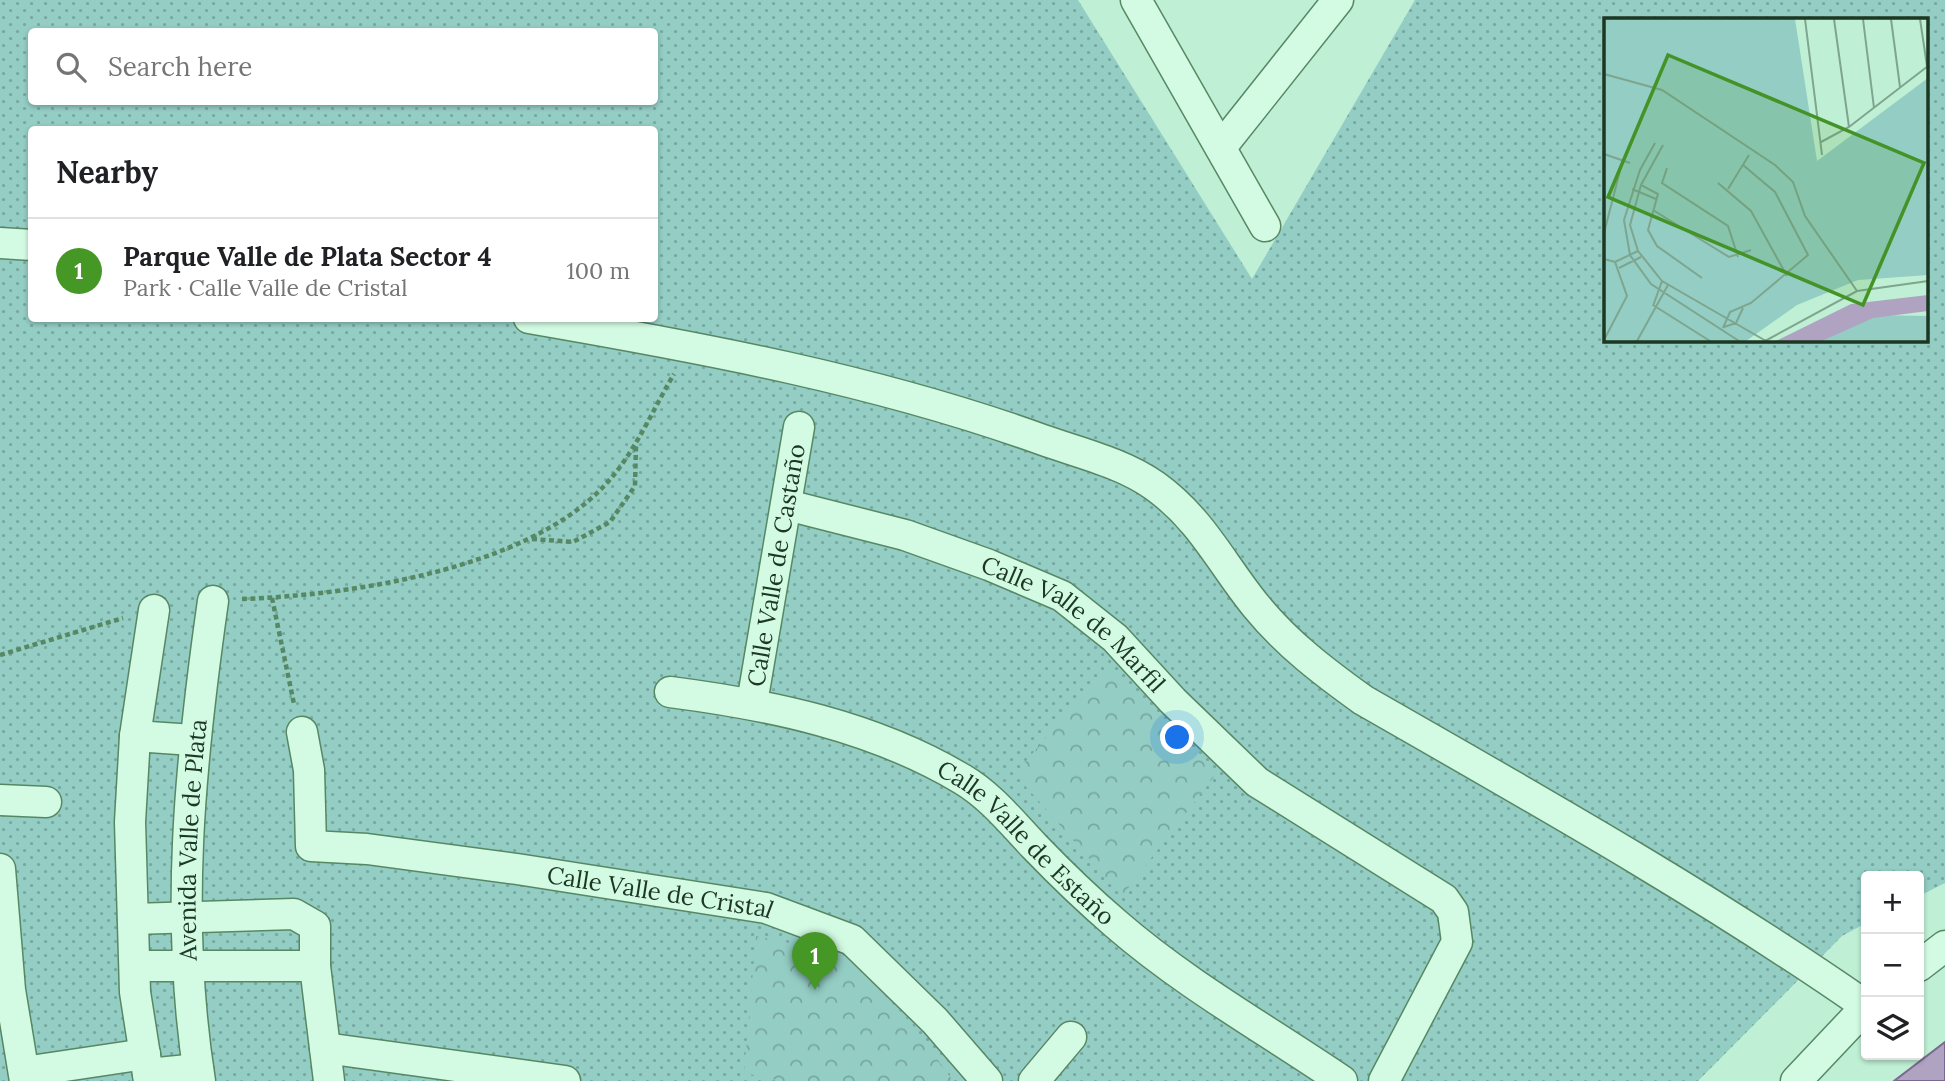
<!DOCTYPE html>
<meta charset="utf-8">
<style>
:root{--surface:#fff;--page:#f6f6f6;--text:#202124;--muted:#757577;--line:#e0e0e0;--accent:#469826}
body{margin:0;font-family:Lora,serif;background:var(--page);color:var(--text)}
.controls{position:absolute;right:21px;bottom:21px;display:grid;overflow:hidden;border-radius:7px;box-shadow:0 2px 5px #0004}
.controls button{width:63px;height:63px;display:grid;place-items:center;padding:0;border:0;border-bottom:2px solid var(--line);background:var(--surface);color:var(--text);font:35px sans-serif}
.you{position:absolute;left:1178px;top:738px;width:24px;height:24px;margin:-18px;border:5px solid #fff;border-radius:50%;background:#1a73e8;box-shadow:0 0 0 10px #1a73e833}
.badge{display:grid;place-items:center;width:46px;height:46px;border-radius:50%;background:var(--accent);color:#fff;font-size:23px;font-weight:700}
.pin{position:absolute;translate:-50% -58px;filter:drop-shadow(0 2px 4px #0008)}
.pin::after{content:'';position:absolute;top:37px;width:24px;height:21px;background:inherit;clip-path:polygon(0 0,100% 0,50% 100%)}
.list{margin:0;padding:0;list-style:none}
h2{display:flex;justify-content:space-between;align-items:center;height:91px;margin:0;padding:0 28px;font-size:30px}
h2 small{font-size:23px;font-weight:400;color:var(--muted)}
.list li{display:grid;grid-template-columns:46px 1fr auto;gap:21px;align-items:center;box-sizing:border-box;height:105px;padding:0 28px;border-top:2px solid var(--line)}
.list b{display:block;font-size:26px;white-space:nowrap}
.list p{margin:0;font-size:23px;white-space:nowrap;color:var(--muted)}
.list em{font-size:23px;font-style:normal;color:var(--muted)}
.icon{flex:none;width:38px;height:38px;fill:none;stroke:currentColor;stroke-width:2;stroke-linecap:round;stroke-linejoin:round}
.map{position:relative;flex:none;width:1945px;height:1081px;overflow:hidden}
.search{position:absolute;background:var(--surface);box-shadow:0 2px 5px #0004;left:28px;top:28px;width:630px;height:77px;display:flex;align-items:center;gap:18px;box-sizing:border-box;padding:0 24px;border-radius:7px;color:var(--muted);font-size:26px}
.panel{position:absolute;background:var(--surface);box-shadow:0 2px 5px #0004;left:28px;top:126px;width:630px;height:196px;border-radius:7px}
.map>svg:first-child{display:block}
.grass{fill:url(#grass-dots);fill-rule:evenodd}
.park{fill:url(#park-crowns)}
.water{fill:#b0a3c1;stroke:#7b6a8f;stroke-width:2}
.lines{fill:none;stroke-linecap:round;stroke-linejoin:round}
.minor-casing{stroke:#578864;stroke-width:33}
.path{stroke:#578864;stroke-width:4.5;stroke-dasharray:5 3.5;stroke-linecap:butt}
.minor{stroke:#d3fae3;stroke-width:30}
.labels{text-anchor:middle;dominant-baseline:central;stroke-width:6;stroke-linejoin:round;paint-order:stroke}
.street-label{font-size:24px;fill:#1c3722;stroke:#cff6e0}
.inset-road{fill:none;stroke:#7ea58d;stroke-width:2}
.view{fill:#449326;fill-opacity:0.15;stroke:#449326;stroke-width:3.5}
.inset-edge{fill:none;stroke:#1c3722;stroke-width:3.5}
</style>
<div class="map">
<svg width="1945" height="1081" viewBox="0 0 1945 1081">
<defs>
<pattern id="grass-dots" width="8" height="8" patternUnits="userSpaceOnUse" patternTransform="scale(1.75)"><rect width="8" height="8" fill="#93cdc4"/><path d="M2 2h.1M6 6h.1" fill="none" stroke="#77a79f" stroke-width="1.8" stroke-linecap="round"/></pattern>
<pattern id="park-crowns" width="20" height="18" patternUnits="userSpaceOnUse" patternTransform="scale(1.75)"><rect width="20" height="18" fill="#93cdc4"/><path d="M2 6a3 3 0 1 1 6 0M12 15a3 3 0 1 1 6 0" fill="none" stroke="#77a79f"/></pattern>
</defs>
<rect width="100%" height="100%" fill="#bfefd4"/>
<!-- grass -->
<path class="grass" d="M0 0H1078L1252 279 1415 0H1945V883L1919 896V876H1866V923L1842 936 1698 1081H0ZM1605 19H1926V340H1605ZM32 32H654V102H32ZM32 130H654V318H32Z"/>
<!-- park -->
<path class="park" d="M1106 667 1216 774 1122 896 1015 774Z
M756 936 846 955 912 1024 953 1081H781L744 1073Z"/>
<!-- water -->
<path class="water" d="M1945 1042V1081H1894Z"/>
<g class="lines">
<!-- minor casing -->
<g class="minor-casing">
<g id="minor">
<path d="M1136 0 1265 226"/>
<path d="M1222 146 1338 0"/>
<path d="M0 243 32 245"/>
<path d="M529 318C703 348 877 380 1043 440 1080 453 1123 463 1155 486 1202 520 1221 563 1256 606 1287 644 1324 672 1363 700 1534 798 1705 894 1866 1006"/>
<path id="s1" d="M787 505 905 535 989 565 1062 596 1115 638 1173 701 1257 782 1444 899 1453 912 1457 942 1384 1081"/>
<path id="s2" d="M670 692C771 705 873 726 962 779 991 796 1013 824 1035 847 1061 874 1088 900 1116 924 1185 984 1267 1030 1342 1081"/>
<path id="s3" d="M752 703 799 427"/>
<path id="s4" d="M302 732 309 770 311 846 367 849 517 869 766 908 852 940 935 1021 987 1081"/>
<path d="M135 736 193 740"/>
<path d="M0 800 46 802"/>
<path d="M0 869 10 990 25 1081"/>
<path d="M133 919 294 914 315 926V966L329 1081"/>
<path d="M135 966H315"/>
<path d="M1919 966 1945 946"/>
<path d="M325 1048 565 1081"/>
<path d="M24 1072 145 1054"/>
<path d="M148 1074 198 1069"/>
<path d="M149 1081 135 992 130 822 135 736 154 610"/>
<path id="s5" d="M200 1081C174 918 190 762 213 601"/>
<path d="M1034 1081 1071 1037"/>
<path d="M1796 1081 1866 1007"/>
</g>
</g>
<!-- path -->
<path class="path" d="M532 539 573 542 610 522 635 486 636 444
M272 598 294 704
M242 599C352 595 526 569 604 486 634 455 652 411 674 374
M0 655 123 618"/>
<!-- minor -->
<use href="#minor" class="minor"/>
</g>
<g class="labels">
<!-- street labels -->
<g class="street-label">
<text stroke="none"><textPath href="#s3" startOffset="140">Calle Valle de Castaño</textPath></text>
<text stroke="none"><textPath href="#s1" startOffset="315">Calle Valle de Marfil</textPath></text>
<text stroke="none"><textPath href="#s5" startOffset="242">Avenida Valle de Plata</textPath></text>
<text stroke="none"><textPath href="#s2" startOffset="397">Calle Valle de Estaño</textPath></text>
<text stroke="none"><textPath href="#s4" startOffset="467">Calle Valle de Cristal</textPath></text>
</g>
</g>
<!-- overview -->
<g transform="translate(1604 18)">
<rect width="324" height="324" fill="#bfefd4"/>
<path d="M0 1H191L213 143 324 60V257L254 262 193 287 142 323H0ZM268 297 324 298V323H217Z" fill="#93cdc4"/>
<path d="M172 186 181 206 162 217 154 195ZM111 202 122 209 130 235 102 219ZM156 244 172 260 149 280 121 295 95 278 115 249 135 253Z" fill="#93cdc4"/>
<path d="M324 277V293L269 300 218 323H172L247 286Z" fill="#b0a3c1"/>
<path class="inset-road" d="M201 1 218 137M230 1 245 109M259 1 270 90M287 1 296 69M316 1 323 48M0 56 58 72 171 147 189 164 201 198 253 273M217 124 245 109 324 48M51 125 36 152 20 202 26 237 47 266 135 323M59 127 37 167 26 207 34 233 58 263 162 323M0 136 26 145M63 150 58 165 124 208 134 239M114 165 147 193 183 258M37 167 54 176 44 212 53 228 98 260M28 171 52 181M124 171 145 137M49 192 125 239 147 232M0 215 19 141M0 241 11 244 34 233M15 250 37 239M49 287 106 323M49 288 58 263M120 309 132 305 139 290M119 310 126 294 147 285 204 237 171 174 139 147M0 322 23 278 11 244M33 323 64 267M161 323 253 273 324 263"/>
<path class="view" d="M64 37 320 145 259 287 4 179Z"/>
<rect width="324" height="324" class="inset-edge"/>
</g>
</svg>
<div class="controls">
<button>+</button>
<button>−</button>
<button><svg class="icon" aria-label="layers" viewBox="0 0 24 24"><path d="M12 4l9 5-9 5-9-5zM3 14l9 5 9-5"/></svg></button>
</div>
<div class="you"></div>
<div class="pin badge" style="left:815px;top:990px">1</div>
<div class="search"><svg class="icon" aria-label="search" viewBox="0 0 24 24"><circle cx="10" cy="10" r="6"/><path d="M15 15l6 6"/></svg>Search here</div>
<section class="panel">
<h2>Nearby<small></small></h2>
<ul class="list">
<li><span class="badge">1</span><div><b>Parque Valle de Plata Sector 4</b><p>Park · Calle Valle de Cristal</p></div><em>100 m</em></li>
</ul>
</section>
</div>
